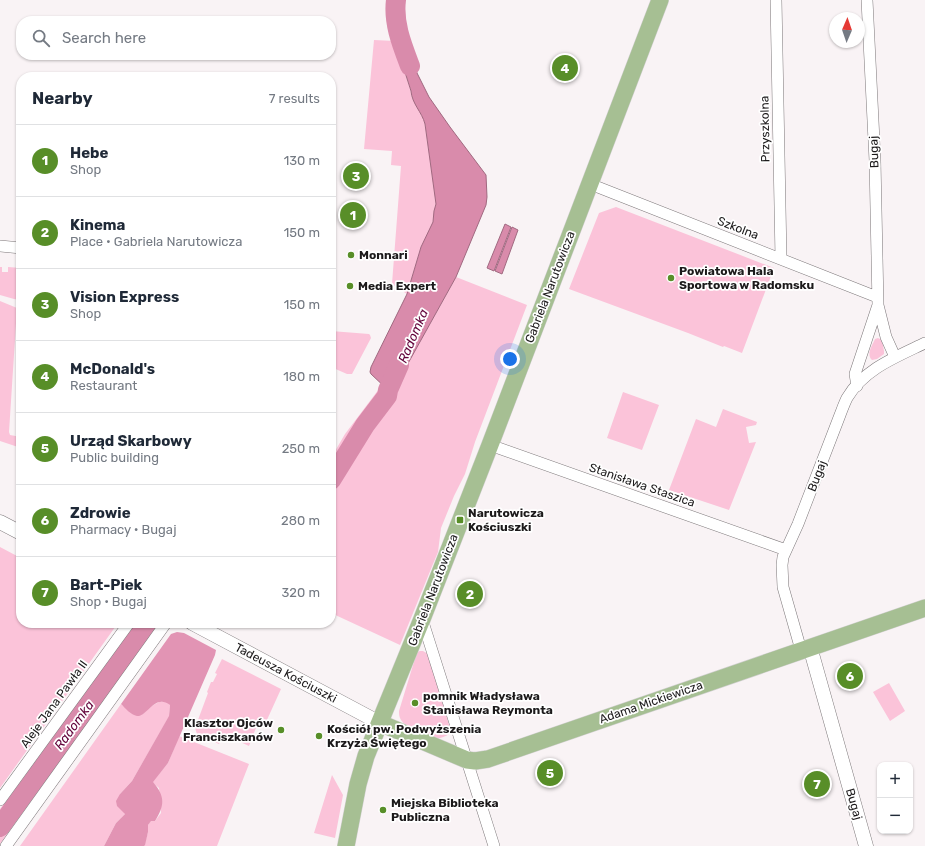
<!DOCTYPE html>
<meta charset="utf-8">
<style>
:root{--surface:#fff;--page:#f6f6f7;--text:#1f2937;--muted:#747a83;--line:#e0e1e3;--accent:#588e28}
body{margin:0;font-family:Rubik,sans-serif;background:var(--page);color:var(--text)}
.controls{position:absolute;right:12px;bottom:12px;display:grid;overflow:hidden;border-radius:8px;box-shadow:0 1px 3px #0004}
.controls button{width:36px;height:36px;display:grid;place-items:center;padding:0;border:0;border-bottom:1px solid var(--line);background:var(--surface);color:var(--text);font:20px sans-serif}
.compass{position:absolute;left:829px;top:12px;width:36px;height:36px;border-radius:50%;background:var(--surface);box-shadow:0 1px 3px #0004;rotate:2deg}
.you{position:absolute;left:510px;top:359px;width:14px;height:14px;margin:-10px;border:3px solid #fff;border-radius:50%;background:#1a73e8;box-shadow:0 0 0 6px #1a73e833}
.badge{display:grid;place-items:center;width:26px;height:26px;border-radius:50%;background:var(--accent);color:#fff;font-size:13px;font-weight:700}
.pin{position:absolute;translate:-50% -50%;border:2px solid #fff;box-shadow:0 1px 4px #0006}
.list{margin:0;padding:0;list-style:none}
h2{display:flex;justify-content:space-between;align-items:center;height:52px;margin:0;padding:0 16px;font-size:17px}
h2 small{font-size:13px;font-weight:400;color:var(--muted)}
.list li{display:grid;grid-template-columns:26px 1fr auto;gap:12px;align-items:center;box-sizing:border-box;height:72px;padding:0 16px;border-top:1px solid var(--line)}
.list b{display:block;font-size:15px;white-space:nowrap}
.list p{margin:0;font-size:13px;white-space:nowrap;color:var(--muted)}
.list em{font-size:13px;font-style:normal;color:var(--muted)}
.icon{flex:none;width:22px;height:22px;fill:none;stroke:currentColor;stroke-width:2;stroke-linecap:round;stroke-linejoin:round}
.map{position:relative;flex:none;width:925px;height:846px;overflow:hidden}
.search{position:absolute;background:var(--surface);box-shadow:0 1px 3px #0004;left:16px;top:16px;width:320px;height:44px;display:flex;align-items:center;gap:10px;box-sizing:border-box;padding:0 14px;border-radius:16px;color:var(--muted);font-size:15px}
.panel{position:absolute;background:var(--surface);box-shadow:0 1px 3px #0004;left:16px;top:72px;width:320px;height:556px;border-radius:16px}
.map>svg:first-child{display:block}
.green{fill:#fbc3d9}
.forest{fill:#e294b4}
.water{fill:#d98bab;stroke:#a06980}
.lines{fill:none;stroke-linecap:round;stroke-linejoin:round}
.river{stroke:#d98bab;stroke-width:20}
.minor-casing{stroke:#7d787a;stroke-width:12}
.tertiary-casing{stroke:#7d787a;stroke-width:15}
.primary-casing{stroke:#d2d1d1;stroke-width:18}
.minor{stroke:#fff;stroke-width:11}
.tertiary{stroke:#fff;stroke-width:14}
.primary{stroke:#a6bf93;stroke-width:17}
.poi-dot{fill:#588e28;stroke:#fff;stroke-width:1.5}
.labels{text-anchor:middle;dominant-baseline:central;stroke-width:3.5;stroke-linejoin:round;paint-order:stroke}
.street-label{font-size:12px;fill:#1c1a1b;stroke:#fff}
.poi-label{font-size:12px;font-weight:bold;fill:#1c1a1b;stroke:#fff;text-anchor:start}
.water-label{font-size:13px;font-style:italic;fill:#62033a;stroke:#fff}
</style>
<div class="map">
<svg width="925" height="846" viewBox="0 0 925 846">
<rect width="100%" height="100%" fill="#f9f3f5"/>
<!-- green -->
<path class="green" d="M374 40 395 41 411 92 412 98 423 116 425 124 433 181 447 205 421 247 407 294 392 284 401 166 391 165 392 151 364 149Z
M616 207 774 268 742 353 724 346 723 347 688 333 569 289 599 213Z
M0 267H2V272H8V267L21 268V300L14 299 0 295Z
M456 277 527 305 475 442 465 474 454 496 441 528 438 552 433 564 400 645 331 613V458L345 434 382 385 388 390 396 385Z
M0 301 17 308 9 432 10 435 21 437V448L0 441Z
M331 331 369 334 370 335 371 338 352 374H347L331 367Z
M878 338 882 340 884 351V354L877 359 872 360C866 354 872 346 875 339Z
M623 392 659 405 642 450 607 438Z
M723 409 757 422 756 425 746 427 749 443 756 442 729 510 669 490 696 419 716 427Z
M0 547 17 556 21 554V623H118L0 788Z
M135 623H144L0 823V809Z
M153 623H158L118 682 0 844V831L143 633Z
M420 651H423L428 654 450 728 449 734C445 737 439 739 434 738 426 737 405 727 401 720 399 717 399 714 399 711L417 652Z
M222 659 281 689 266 722 259 720 249 746 223 734 219 744 197 734 195 728 208 693 207 692 211 682H213L217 674 215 673Z
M889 683 905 711 890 721 873 692Z
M159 702H167L170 705 169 717 132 781 120 794 125 814 116 823 104 846H20L121 704 129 711 143 714 148 708Z
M179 736 249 764 217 846H144L148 832V825L151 820 155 821 161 813 159 788 152 782 168 763Z
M332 775 343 795 335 838 314 833Z"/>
<!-- forest -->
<path class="forest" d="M177 632 184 633 216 650 215 655 168 763 153 782C165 796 165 805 155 821H151L148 825V832L145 845 144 846H104L116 823 125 814 117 806 116 801 120 794 132 781 169 716 170 705C155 693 147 717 137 716 131 715 125 708 121 704L171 634Z"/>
<!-- water -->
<path class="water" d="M395 41 406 42 417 73 429 97 450 127 486 175 487 197 486 205 456 277 396 385 388 390 371 374 370 372 371 367 407 294 421 247 433 222 434 211 436 204 425 124C422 112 412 104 411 91Z
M505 224 511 227 494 271 487 268Z
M512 227 518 230 502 274 495 271Z"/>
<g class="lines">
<!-- river -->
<path class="river" d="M396 0C393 23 402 45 410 66
M331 480 365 425 387 396 388 390 399 365
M0 827 148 623"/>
<!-- minor casing -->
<g class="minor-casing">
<path id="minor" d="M776 0 781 258
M867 0 875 161 878 305 886 337 895 357
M590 184 877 297
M0 246 21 248
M857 386 855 374 878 305
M490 445 786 550
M422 619 494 846
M801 650 783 587 782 565 783 557 798 524 840 415C842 410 844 404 847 398 864 369 896 357 925 343
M0 800 129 623
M6 846 166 623"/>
</g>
<!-- tertiary casing -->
<g class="tertiary-casing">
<path id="tertiary" d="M0 522 21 533
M192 623 380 723
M810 647 866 846"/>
</g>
<!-- primary casing -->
<g class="primary-casing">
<path id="primary" d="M380 723 467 760 475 761 488 759 925 608
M346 846 358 784 366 756 422 619 490 445 660 0"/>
</g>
<!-- minor -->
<use href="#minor" class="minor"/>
<!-- tertiary -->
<use href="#tertiary" class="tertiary"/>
<!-- primary -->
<use href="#primary" class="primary"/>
</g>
<!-- markers -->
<g class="poi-dot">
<circle cx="351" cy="255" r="4"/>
<circle cx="671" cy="278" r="4"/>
<circle cx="350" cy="286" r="4"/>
<rect x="456" y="516" width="8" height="8" rx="2"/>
<circle cx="415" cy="703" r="4"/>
<circle cx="281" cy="730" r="4"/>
<circle cx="319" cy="736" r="4"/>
<circle cx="383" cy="810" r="4"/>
</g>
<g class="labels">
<!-- street labels -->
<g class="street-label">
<text transform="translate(765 129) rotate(-91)">Przyszkolna</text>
<text transform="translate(874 152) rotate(-92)">Bugaj</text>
<text transform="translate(738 228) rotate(21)">Szkolna</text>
<text transform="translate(550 287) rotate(-69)">Gabriela Narutowicza</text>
<text transform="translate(817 476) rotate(-69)">Bugaj</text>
<text transform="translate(642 485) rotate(19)">Stanisława Staszica</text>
<text transform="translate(433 590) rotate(-69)">Gabriela Narutowicza</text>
<text transform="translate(286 673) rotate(28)">Tadeusza Kościuszki</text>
<text transform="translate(651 702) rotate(-19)">Adama Mickiewicza</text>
<text transform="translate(54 704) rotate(-54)">Aleje Jana Pawła II</text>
<text transform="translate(854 804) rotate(74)">Bugaj</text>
</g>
<!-- poi labels -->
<g class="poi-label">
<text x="359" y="255">Monnari</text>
<text x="679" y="271">Powiatowa Hala<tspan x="679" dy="14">Sportowa w Radomsku</tspan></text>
<text x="358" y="286">Media Expert</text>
<text x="468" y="513">Narutowicza<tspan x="468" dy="14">Kościuszki</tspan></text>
<text x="423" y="696">pomnik Władysława<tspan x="423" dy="14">Stanisława Reymonta</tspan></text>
<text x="273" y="723" text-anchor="end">Klasztor Ojców<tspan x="273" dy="14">Franciszkanów</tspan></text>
<text x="327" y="729">Kościół pw. Podwyższenia<tspan x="327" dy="14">Krzyża Świętego</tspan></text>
<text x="391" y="803">Miejska Biblioteka<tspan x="391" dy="14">Publiczna</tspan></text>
</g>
<!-- water labels -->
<g class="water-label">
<text transform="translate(413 336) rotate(-67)">Radomka</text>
<text transform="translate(74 725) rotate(-54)">Radomka</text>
</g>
</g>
</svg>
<div class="controls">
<button>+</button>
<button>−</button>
</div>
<svg class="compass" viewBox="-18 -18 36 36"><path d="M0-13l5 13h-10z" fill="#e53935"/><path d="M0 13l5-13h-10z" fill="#747a83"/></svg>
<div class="you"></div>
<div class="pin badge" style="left:353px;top:215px">1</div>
<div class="pin badge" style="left:470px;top:594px">2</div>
<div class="pin badge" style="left:356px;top:176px">3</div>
<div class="pin badge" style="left:565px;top:68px">4</div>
<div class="pin badge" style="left:550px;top:773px">5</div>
<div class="pin badge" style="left:850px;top:676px">6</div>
<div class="pin badge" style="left:817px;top:784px">7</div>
<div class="search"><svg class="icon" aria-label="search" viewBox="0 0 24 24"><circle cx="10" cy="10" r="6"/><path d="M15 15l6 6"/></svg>Search here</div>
<section class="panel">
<h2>Nearby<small>7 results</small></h2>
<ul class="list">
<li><span class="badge">1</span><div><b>Hebe</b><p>Shop</p></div><em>130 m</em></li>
<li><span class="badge">2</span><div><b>Kinema</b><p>Place · Gabriela Narutowicza</p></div><em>150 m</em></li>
<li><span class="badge">3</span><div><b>Vision Express</b><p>Shop</p></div><em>150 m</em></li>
<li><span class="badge">4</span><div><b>McDonald's</b><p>Restaurant</p></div><em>180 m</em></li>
<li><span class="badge">5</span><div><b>Urząd Skarbowy</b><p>Public building</p></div><em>250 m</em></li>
<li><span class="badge">6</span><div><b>Zdrowie</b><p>Pharmacy · Bugaj</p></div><em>280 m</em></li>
<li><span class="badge">7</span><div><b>Bart-Piek</b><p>Shop · Bugaj</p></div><em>320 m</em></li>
</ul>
</section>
</div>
